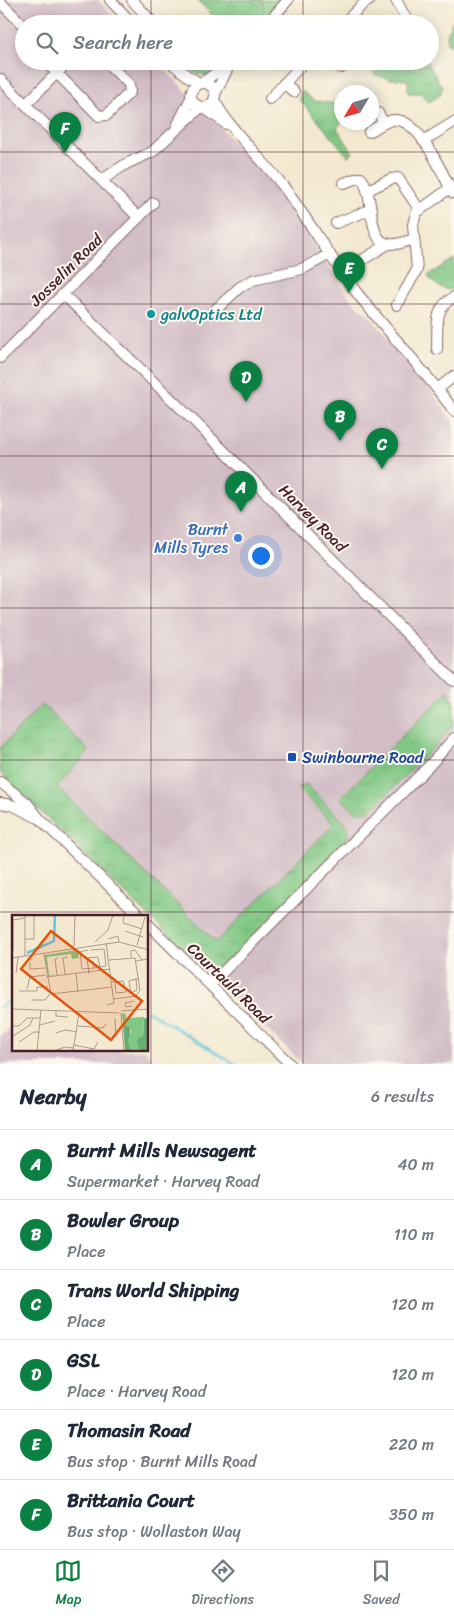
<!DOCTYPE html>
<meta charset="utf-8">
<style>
:root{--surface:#fff;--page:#f6f6f7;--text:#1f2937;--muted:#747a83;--line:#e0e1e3;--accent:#0b8043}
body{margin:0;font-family:Sriracha,sans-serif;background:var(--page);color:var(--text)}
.compass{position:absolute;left:334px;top:85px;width:45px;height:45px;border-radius:50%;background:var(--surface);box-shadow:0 2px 12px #0003;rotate:232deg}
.you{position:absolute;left:260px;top:555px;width:18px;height:18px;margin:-12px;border:4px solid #fff;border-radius:50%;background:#1a73e8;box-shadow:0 0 0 8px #1a73e833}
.badge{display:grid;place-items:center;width:32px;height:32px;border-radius:50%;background:var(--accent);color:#fff;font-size:16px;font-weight:700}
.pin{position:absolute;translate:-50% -41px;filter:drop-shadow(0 1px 2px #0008)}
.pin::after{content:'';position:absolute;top:26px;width:18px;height:15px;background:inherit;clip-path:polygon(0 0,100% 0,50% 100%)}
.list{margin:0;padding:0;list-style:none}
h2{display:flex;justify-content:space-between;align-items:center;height:65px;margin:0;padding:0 20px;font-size:21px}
h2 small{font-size:16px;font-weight:400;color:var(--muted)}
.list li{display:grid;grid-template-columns:32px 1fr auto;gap:15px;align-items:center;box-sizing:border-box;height:70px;padding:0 20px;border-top:1px solid var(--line)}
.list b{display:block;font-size:19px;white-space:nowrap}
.list p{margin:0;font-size:16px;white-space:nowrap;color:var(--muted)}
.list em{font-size:16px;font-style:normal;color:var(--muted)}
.icon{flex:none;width:28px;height:28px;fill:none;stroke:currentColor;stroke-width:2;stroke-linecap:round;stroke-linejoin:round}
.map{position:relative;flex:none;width:454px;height:1064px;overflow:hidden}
.search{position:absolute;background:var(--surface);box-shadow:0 2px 12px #0003;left:15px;right:15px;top:15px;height:55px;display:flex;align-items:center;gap:12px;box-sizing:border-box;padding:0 18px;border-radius:28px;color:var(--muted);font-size:19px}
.sheet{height:485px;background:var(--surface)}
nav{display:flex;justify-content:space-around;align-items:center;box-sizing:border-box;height:70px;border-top:1px solid var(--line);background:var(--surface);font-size:14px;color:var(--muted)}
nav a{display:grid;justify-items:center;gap:2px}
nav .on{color:var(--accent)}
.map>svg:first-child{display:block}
.industrial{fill:#d2bdc6}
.grass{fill:url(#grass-tufts);stroke:#667458}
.park{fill:url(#park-crowns);stroke:#667458}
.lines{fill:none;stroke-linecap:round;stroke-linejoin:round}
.stream{stroke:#60c5de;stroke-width:2.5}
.minor-casing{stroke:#856665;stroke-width:12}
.minor{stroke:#fff;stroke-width:10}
.grid{fill:none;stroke:#4a1f2b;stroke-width:1;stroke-opacity:0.55}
.culture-dot{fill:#0f9aa8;stroke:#fbf7ec;stroke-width:2}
.shop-dot{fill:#3f7fe0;stroke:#fbf7ec;stroke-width:2}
.transit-dot{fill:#1a4fb4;stroke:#fbf7ec;stroke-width:2}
.labels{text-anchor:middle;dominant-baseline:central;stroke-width:4;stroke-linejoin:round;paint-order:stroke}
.street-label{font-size:16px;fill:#4a1f2b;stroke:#fbf7ec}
.culture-label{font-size:16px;fill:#0d838f;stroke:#fbf7ec;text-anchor:start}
.shop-label{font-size:16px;fill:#366cbe;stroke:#fbf7ec;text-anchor:end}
.transit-label{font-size:16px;fill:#164399;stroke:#fbf7ec;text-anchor:start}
.inset-river{fill:none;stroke:#60c5de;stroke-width:2.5}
.inset-road{fill:none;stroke:#af988e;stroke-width:1}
.view{fill:#e0560e;fill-opacity:0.15;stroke:#e0560e;stroke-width:2.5}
.inset-edge{fill:none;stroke:#4a1f2b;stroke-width:2.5}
</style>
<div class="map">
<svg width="454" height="1064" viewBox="0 0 454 1064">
<defs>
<pattern id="grass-tufts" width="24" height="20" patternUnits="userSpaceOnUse" patternTransform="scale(1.25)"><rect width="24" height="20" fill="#81c884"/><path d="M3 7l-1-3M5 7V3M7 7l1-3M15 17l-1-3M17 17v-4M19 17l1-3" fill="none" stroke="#71ab72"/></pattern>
<pattern id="park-crowns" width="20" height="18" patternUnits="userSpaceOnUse" patternTransform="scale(1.25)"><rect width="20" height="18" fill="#81c884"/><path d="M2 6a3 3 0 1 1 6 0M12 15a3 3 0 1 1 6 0" fill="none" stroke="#71ab72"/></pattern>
</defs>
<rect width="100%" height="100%" fill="#fbf7ec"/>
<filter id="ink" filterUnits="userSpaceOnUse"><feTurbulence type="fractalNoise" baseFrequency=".02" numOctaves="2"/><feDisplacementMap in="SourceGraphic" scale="10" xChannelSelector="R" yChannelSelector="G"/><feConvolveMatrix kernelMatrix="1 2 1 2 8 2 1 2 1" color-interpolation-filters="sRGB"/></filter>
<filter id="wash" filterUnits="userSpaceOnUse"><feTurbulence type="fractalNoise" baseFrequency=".0096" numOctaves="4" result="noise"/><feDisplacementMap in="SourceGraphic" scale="20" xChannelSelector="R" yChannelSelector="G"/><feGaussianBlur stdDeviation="1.12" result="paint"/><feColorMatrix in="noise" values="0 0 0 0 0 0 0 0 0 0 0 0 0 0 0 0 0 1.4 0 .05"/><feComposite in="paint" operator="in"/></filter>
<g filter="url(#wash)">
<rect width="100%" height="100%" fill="#f3e9d0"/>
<!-- industrial -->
<path class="industrial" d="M0 0H98L121 24H24V61H157L221 128 275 189 353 302 369 315 433 393 454 423V1064H303L0 774Z
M14 1025V1050H145L155 1064H0V1037Z"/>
<!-- grass -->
<path class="grass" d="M198 0H283L260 24H215L217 21Z
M177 61H222L207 76 173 65Z
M380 61H426L441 85H443L440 95 429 102 421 93H408V80L391 79 375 75 372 70Z
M302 91 314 101 341 104V113L337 116 341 123 337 128 353 153 348 156 299 99Z
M454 259V290C443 290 433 285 428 275Z
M448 691 454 704V723L441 740 370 811 358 813 340 798Z
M42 704 89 751 57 787 216 942 334 824 298 788 306 784 347 825 349 833 347 839 216 975 201 964 158 925 0 772V748Z"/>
<!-- park -->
<path class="park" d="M198 0H262L264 12 253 24H215L217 21Z
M454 19V46L447 44V32Z
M182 61H216L207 71Z"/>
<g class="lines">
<!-- stream -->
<path class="stream" d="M0 1007 14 998
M148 1011 235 1064"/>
</g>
</g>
<g filter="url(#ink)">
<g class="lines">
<!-- minor casing -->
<g class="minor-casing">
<path id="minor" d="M110 0 133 24
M132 0 154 24
M396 0 409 24
M0 2 21 23
M267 24 288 0
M343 24 363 4 370 0
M45 61 99 116 107 115 130 92 129 84 105 61
M169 61 189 77 200 83
M334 61 341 68
M0 79 139 218
M203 82 233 61
M191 95a12 12 0 1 1 24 0a12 12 0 1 1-24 0Z
M284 83 294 92
M215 94 230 64
M270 99 305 61
M214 100C233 134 260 156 283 186 309 221 331 259 357 293 389 333 424 370 454 411
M26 104 69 61
M203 107 226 124
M378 113 384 123
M178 124 191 98
M369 132C376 128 385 121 393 120 420 117 441 173 453 193
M423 141 454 122
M102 180 126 164 152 152 201 107
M344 183 358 178H361C376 194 365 244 391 244 399 245 407 241 414 239
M368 190 391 179 398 178 419 209
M336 223 372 209
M356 264 388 244
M63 294 197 424 454 681
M397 305 417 270 413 225 416 213 450 188
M212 313 240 287 253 280 302 269 330 254
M437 349C438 327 433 308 454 297
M0 358 153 203
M438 389 454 376
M0 782 27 803 39 818 140 916
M0 803 12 805 36 817
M148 924 290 1064
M210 985 430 765 454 738"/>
</g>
<!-- minor -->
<use href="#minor" class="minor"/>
</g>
</g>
<!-- grid -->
<path class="grid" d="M151 0V24M303 0V24M151 61V1064M303 61V1064M0 152H454M0 304H454M0 456H454M0 608H454M0 760H454M0 912H454"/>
<!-- markers -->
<circle class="culture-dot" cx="151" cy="314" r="5"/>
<circle class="shop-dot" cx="238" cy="538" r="5"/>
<rect class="transit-dot" x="287" y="752" width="10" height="10" rx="2.5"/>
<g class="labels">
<!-- street labels -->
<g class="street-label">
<text transform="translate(66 270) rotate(-45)">Josselin Road</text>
<text transform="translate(313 518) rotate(45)">Harvey Road</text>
<text transform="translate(229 983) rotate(44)">Courtauld Road</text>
</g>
<!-- culture labels -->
<g class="culture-label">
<text x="161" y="314">galvOptics Ltd</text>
</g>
<!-- shop labels -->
<g class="shop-label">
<text x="228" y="529">Burnt<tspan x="228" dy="18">Mills Tyres</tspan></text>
</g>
<!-- transit labels -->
<g class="transit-label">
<text x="302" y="757">Swinbourne Road</text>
</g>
</g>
<!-- overview -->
<g transform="translate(12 915)">
<rect width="136" height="136" fill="#f3e9d0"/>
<path d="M65 35 67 43 60 44 59 39 35 42 37 60 43 59 36 61 32 40Z" fill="#81c884"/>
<path d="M132 103 136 104V136H128L124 129 126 122H131ZM111 108 118 112V136H113Z" fill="#68ac72"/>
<path d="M113 98 114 103 132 102 131 122 126 123 125 128 128 136H118L116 125 119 117 118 112 111 108 110 99Z" fill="#81c884"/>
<path class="inset-river" d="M15 38 42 26 43 0"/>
<path class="inset-road" d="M13 0V41M112 0 111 8 130 14M113 16 131 22M13 24H22V0M96 24 106 21 107 27M83 27 96 15 101 0M94 28 102 88 95 90M125 30 133 2M62 31 63 0M1 35V5L13 3M76 35 68 37 70 54 82 53 81 46M79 35 92 34 94 51 82 53M32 39 39 79 100 72M119 42V36L123 35 130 45M0 43 107 27 137 35M97 45 123 43 128 75 124 81 102 84M124 46 136 44 137 48M18 47V54L33 53M4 58 6 42M64 58 66 77M53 59 51 43 56 42M77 59 75 43 86 42 88 53M45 60 43 44 46 43M34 62 98 54M124 64 125 75 119 78 117 66 124 64H127M100 67H103L104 78 114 77 111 66 103 67M15 74 18 62 34 60M7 76H25V72H36M19 85H33L38 79M120 91 114 92 113 88 122 86M0 94 107 98M44 95V101L56 102M109 96 137 94M109 98 112 136M103 103 104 122M28 110 43 106M0 111H7L15 103H29M66 111 91 113 94 109M44 118 53 115 65 117M1 121 18 110 21 103M7 127 22 117H28M62 130 82 134 86 127M25 136 29 95M42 136 53 132 61 133M61 136 67 98"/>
<path class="view" d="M39 16 130 86 99 125 9 54Z"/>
<rect width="136" height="136" class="inset-edge"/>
</g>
</svg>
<svg class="compass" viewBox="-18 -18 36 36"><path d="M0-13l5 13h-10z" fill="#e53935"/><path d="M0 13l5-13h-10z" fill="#747a83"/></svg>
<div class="you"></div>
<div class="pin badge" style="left:241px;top:512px">A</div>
<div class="pin badge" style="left:340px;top:441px">B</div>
<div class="pin badge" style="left:382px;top:469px">C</div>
<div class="pin badge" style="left:246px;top:402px">D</div>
<div class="pin badge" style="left:349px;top:293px">E</div>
<div class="pin badge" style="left:65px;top:153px">F</div>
<div class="search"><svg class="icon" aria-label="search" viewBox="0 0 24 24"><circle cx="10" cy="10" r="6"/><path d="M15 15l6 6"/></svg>Search here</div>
</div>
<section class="sheet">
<h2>Nearby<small>6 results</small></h2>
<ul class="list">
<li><span class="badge">A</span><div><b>Burnt Mills Newsagent</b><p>Supermarket · Harvey Road</p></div><em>40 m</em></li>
<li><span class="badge">B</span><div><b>Bowler Group</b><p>Place</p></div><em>110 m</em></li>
<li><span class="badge">C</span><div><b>Trans World Shipping</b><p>Place</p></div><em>120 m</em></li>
<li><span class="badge">D</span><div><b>GSL</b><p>Place · Harvey Road</p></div><em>120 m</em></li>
<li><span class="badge">E</span><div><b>Thomasin Road</b><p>Bus stop · Burnt Mills Road</p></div><em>220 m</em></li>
<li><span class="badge">F</span><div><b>Brittania Court</b><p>Bus stop · Wollaston Way</p></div><em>350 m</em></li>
</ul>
</section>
<nav>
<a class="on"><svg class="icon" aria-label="map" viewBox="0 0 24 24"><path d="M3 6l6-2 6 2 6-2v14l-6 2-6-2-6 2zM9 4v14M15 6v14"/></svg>Map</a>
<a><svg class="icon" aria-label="directions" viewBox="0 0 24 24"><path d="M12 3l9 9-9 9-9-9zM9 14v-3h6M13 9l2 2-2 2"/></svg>Directions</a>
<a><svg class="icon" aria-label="saved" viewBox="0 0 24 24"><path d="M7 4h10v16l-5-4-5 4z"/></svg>Saved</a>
</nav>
